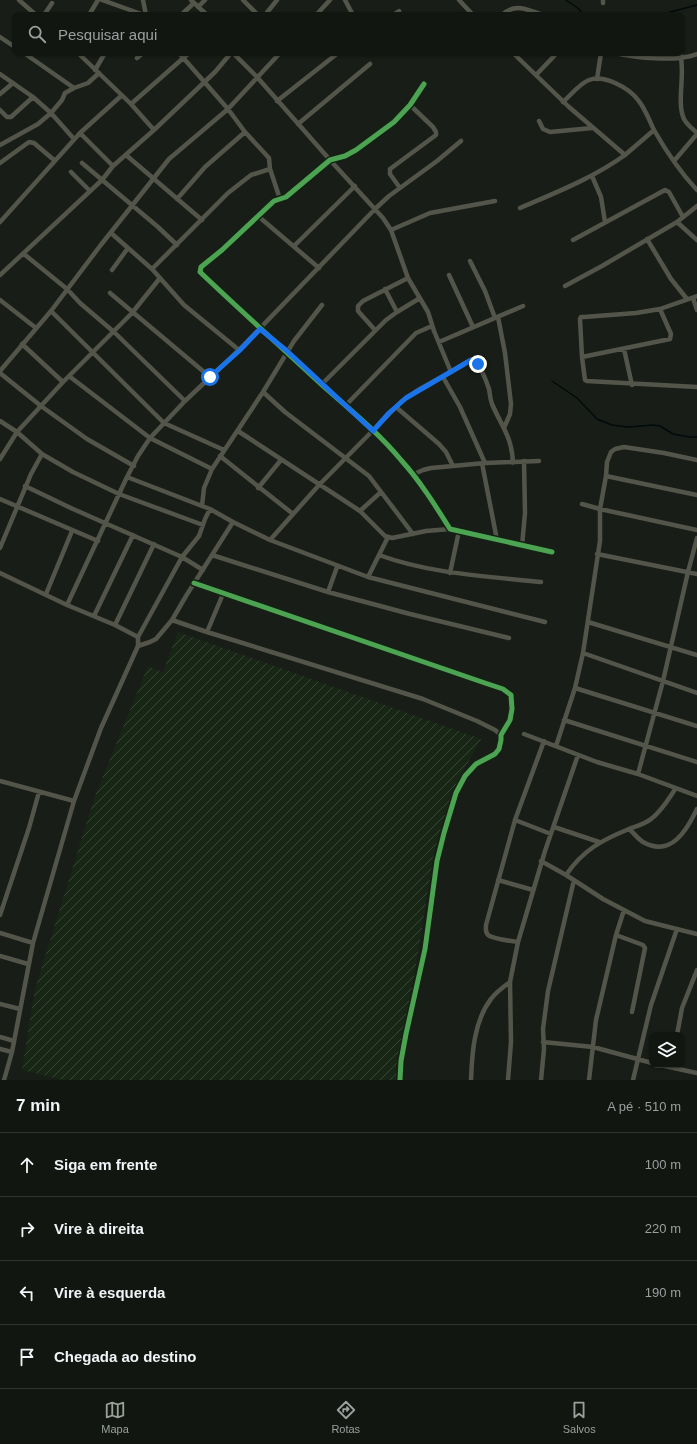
<!DOCTYPE html>
<html lang="pt">
<meta charset="utf-8">
<style>
:root{--surface:#121611;--page:#1b1f1a;--text:#f1f3f6;--muted:#9c9f9f;--line:#313531;--accent:#9aa199}
body{margin:0;font-family:Arial,sans-serif;background:var(--page);color:var(--text)}
.controls{position:absolute;right:12px;bottom:12px;display:grid;overflow:hidden;border-radius:8px;box-shadow:0 1px 3px #0004}
.controls button{width:36px;height:36px;display:grid;place-items:center;padding:0;border:0;border-bottom:1px solid var(--line);background:var(--surface);color:var(--text);font:20px sans-serif}
.stop{position:absolute;width:12px;height:12px;margin:-9px;border:3px solid #1a73e8;border-radius:50%;background:#fff}
.stop.end{background:#1a73e8;border-color:#fff;box-shadow:0 1px 4px #0008}
.list{margin:0;padding:0;list-style:none}
h2{display:flex;justify-content:space-between;align-items:center;height:52px;margin:0;padding:0 16px;font-size:17px}
h2 small{font-size:13px;font-weight:400;color:var(--muted)}
.list li{display:grid;grid-template-columns:26px 1fr auto;gap:12px;align-items:center;box-sizing:border-box;height:64px;padding:0 16px;border-top:1px solid var(--line)}
.list b{display:block;font-size:15px;white-space:nowrap}
.list em{font-size:13px;font-style:normal;color:var(--muted)}
.icon{flex:none;width:22px;height:22px;fill:none;stroke:currentColor;stroke-width:2;stroke-linecap:round;stroke-linejoin:round}
.map{position:relative;flex:none;width:697px;height:1080px;overflow:hidden}
.search{position:absolute;background:var(--surface);box-shadow:0 1px 3px #0004;left:12px;right:12px;top:12px;height:44px;display:flex;align-items:center;gap:10px;box-sizing:border-box;padding:0 14px;border-radius:8px;color:var(--muted);font-size:15px}
.sheet{height:308px;background:var(--surface)}
nav{display:flex;justify-content:space-around;align-items:center;box-sizing:border-box;height:56px;border-top:1px solid var(--line);background:var(--surface);font-size:11px;color:var(--muted)}
nav a{display:grid;justify-items:center;gap:2px}
nav .on{color:var(--accent)}
.map>svg:first-child{display:block}
.industrial{fill:url(#industrial-furrows)}
.lines{fill:none;stroke-linecap:round;stroke-linejoin:round}
.stream{stroke:#020a0c;stroke-width:1.5}
.minor{stroke:#54554a;stroke-width:4.5}
.cycleway-casing{stroke:#152114;stroke-width:8}
.cycleway{stroke:#4ca352;stroke-width:5}
.route{stroke:#1a73e8;stroke-width:5}
</style>
<div class="map">
<svg width="697" height="1080" viewBox="0 0 697 1080">
<defs>
<pattern id="industrial-furrows" width="10" height="10" patternUnits="userSpaceOnUse"><rect width="10" height="10" fill="#182615"/><path d="M-1 1l2-2M0 10L10 0M9 11l2-2" fill="none" stroke="#394637"/></pattern>
</defs>
<rect width="100%" height="100%" fill="#181e17"/>
<!-- industrial -->
<path class="industrial" d="M178 632 481 739 452 792 434 852 415 972 396 1068 397 1080H63L22 1070 35 989 95 796 148 666 163 672Z"/>
<g class="lines">
<!-- stream -->
<path class="stream" d="M566 0 579 9 583 15
M659 15 697 5
M552 381 577 398 597 419 612 425 628 427 653 425 660 426 673 434 689 437H697"/>
<!-- minor -->
<path class="minor" d="M19 0 36 15
M102 0 144 15
M143 0 146 15
M191 0 207 15
M243 0 258 15
M345 0 353 15
M459 0 473 15
M603 3V0
M198 7 205 0
M44 15 52 3
M89 15 98 0
M181 15 194 3
M265 15 277 0
M316 15 330 0
M393 15 399 11
M502 15C516 2 527 10 544 15
M0 37 15 47
M24 53 74 88
M78 53 131 104 154 130
M233 53 257 77 330 160 383 218 391 230 408 278 428 312 434 331 451 372 418 390 402 401 319 485 270 540
M513 53 569 107 625 155 654 130
M615 53C636 58 676 62 697 54
M680 53C686 73 676 102 684 119 687 125 693 129 697 133
M137 58 143 53
M95 70 105 53
M0 74 33 97 51 113 74 139
M536 75 557 53
M597 79 601 53
M424 84 410 105 394 122 356 150 345 156 330 160 286 197 274 201 222 250 201 267 200 272C240 310 281 347 322 385 349 409 378 432 401 460 420 481 435 505 450 529L552 552
M0 94 13 83
M277 101 338 53
M563 102C571 95 579 84 589 80 604 74 629 88 638 100 645 108 649 120 654 130 666 151 680 172 697 190
M131 104 189 53
M0 110 7 117H11L33 97
M539 121 543 129 550 132 592 128
M298 124 370 64
M245 132 269 158 270 169
M80 133 113 166
M0 145 38 124 51 113 62 100 65 93 74 88 88 83 99 73
M126 155 202 220
M674 161 697 134
M0 163 29 142 34 143 54 160
M82 163 158 227 177 245
M71 172 90 191
M592 176 601 197 605 222
M400 188 390 174V169L436 135V132L433 127 410 105
M177 199 205 167 245 132 228 109 179 53
M520 208C557 192 593 178 625 155
M258 216 319 268
M0 222 80 133 121 96
M677 222 697 240
M391 230 430 213 495 201
M111 233 152 269 184 305 239 350
M647 239 671 279 687 299
M573 240 665 190 669 192 683 217
M294 246 355 186
M24 254 67 289 80 303 114 332 185 401
M470 261 485 291 495 318
M152 269 228 193 251 175 270 169 280 199
M112 270 128 248
M0 275 102 180 113 166 154 130 215 72 231 53
M449 275 473 327
M565 286 602 266 677 222 697 206
M385 289 397 312
M110 293 210 377
M697 296 660 309 636 313 584 317H581L580 319 582 357 585 380 587 381 697 387
M693 298 697 310
M0 300 36 328
M51 311 164 423 224 450
M498 317 505 353 511 404 510 414 504 428
M375 330 358 311V306L363 301 408 278
M439 342 523 306
M22 344 63 382
M624 349 632 385
M582 357 670 339 671 334 660 309
M0 371 51 311 100 246 169 159 228 109 280 53
M451 372 471 360H475C481 368 486 380 489 389 490 394 490 399 492 404 502 427 512 437 513 463
M0 373 41 406 87 439 134 466
M69 376 150 438 212 469
M443 377 460 407 485 463
M322 384 386 320 397 312 420 298
M263 392 285 412 369 476 413 534
M346 405 416 333 432 326
M396 407 439 444 446 452 453 466
M0 421 17 432 42 454 73 472 119 494 203 525
M238 431 360 511 385 536 392 538 426 531 450 529
M220 456 293 514
M0 459 17 432 63 382 132 313 160 278
M482 463 497 540
M412 475 423 470 431 468 485 463 539 461
M606 476 697 495
M127 477 210 509 233 522 270 540 368 577 545 622
M25 486 73 509 182 557 203 570
M258 488 281 460
M0 499 98 541
M582 504 600 509 697 530
M202 506 204 488 212 469 263 392 294 341 322 305
M360 511 381 492
M522 546 525 513 524 461
M0 548 31 474 42 454
M597 554 697 574
M212 555 328 592 410 614 509 638
M379 555C431 574 486 576 541 582
M0 573 67 605 115 625 138 637V646L101 728 74 801 33 943 12 1052 4 1080
M450 573 459 531
M368 577 388 537
M194 583 485 683 503 689 511 695 512 709 510 720 501 735V740L499 749 495 754 476 764 465 776 456 793 444 833 437 861 425 949 406 1034 401 1061 400 1080
M328 592 337 567
M46 594 72 531
M67 605 127 477 138 456 150 438 185 401 239 350 375 209 389 196 437 161 461 141
M94 616 133 535
M172 620 207 632 423 699 477 721 495 730 501 735
M588 622 697 655
M115 625 154 544
M207 632 223 594
M138 637 182 557 199 536 205 519 210 509
M138 646 150 642 156 639 172 620 186 596 233 522
M583 653 697 693
M575 688 697 726
M564 720 697 762
M524 734 597 762 638 774 697 796
M556 746 575 688 583 653 600 541V509L606 476 607 462 611 452 615 449 624 447 664 453 697 460
M638 774 663 681 688 572 697 538
M0 781 74 801
M515 820 551 834
M554 827 599 842
M629 829C634 833 638 839 643 842 671 858 687 830 697 809
M541 861 566 875 603 899 645 921 697 934
M566 875C583 850 602 840 629 829 637 826 645 824 651 819 662 811 669 798 676 788
M498 880 533 890
M0 915 29 828 39 792
M0 933 33 943
M616 935 643 945 645 948 632 1012
M518 942C511 941 493 939 488 935 485 932 486 929 486 925L515 820 544 741
M0 956 28 964
M0 1004 20 1009
M677 1035 682 1008 697 970
M0 1037 14 1041
M543 1042 593 1047 652 1063
M0 1049 12 1052
M660 1065 697 1073
M471 1080C472 1053 474 1021 491 999 496 992 503 987 510 982
M508 1080 511 1042 510 982 518 942 545 851 578 755
M541 1080 544 1049 543 1029 548 991 574 880
M589 1080 596 1020 616 935 624 910
M633 1080 651 1005 677 929"/>
<!-- cycleway casing -->
<g class="cycleway-casing">
<path id="cycleway" d="M424 84 410 105 394 122 356 150 345 156 330 160 286 197 274 201 222 250 201 267 200 272C240 310 281 347 322 385 349 409 378 432 401 460 420 481 435 505 450 529L552 552
M194 583 485 683 503 689 511 695 512 709 510 720 501 735V740L499 749 495 754 476 764 465 776 456 793 444 833 437 861 425 949 406 1034 401 1061 400 1080"/>
</g>
<!-- cycleway -->
<use href="#cycleway" class="cycleway"/>
</g>
<g class="lines">
<!-- route -->
<path class="route" d="M210 377 240 350 260 329 287 351 373 431 389 413 406 398 471 360H475L478 364"/>
</g>
</svg>
<div class="controls">
<button><svg class="icon" aria-label="layers" viewBox="0 0 24 24"><path d="M12 4l9 5-9 5-9-5zM3 14l9 5 9-5"/></svg></button>
</div>
<div class="stop" style="left:210px;top:377px"></div>
<div class="stop end" style="left:478px;top:364px"></div>
<div class="search"><svg class="icon" aria-label="search" viewBox="0 0 24 24"><circle cx="10" cy="10" r="6"/><path d="M15 15l6 6"/></svg>Pesquisar aqui</div>
</div>
<section class="sheet">
<h2>7 min<small>A pé · 510 m</small></h2>
<ul class="list">
<li><svg class="icon" aria-label="ahead" viewBox="0 0 24 24"><path d="M12 20V5M6 11l6-6 6 6"/></svg><div><b>Siga em frente</b></div><em>100 m</em></li>
<li><svg class="icon" aria-label="right" viewBox="0 0 24 24"><path d="M7 20v-9h11M14 6l5 5-5 5"/></svg><div><b>Vire à direita</b></div><em>220 m</em></li>
<li><svg class="icon" aria-label="left" viewBox="0 0 24 24"><path d="M17 20v-9H6M10 6l-5 5 5 5"/></svg><div><b>Vire à esquerda</b></div><em>190 m</em></li>
<li><svg class="icon" aria-label="arrive" viewBox="0 0 24 24"><path d="M6 21V4h12l-3 4 3 4H6"/></svg><div><b>Chegada ao destino</b></div></li>
</ul>
</section>
<nav>
<a class="on"><svg class="icon" aria-label="map" viewBox="0 0 24 24"><path d="M3 6l6-2 6 2 6-2v14l-6 2-6-2-6 2zM9 4v14M15 6v14"/></svg>Mapa</a>
<a><svg class="icon" aria-label="directions" viewBox="0 0 24 24"><path d="M12 3l9 9-9 9-9-9zM9 14v-3h6M13 9l2 2-2 2"/></svg>Rotas</a>
<a><svg class="icon" aria-label="saved" viewBox="0 0 24 24"><path d="M7 4h10v16l-5-4-5 4z"/></svg>Salvos</a>
</nav>
